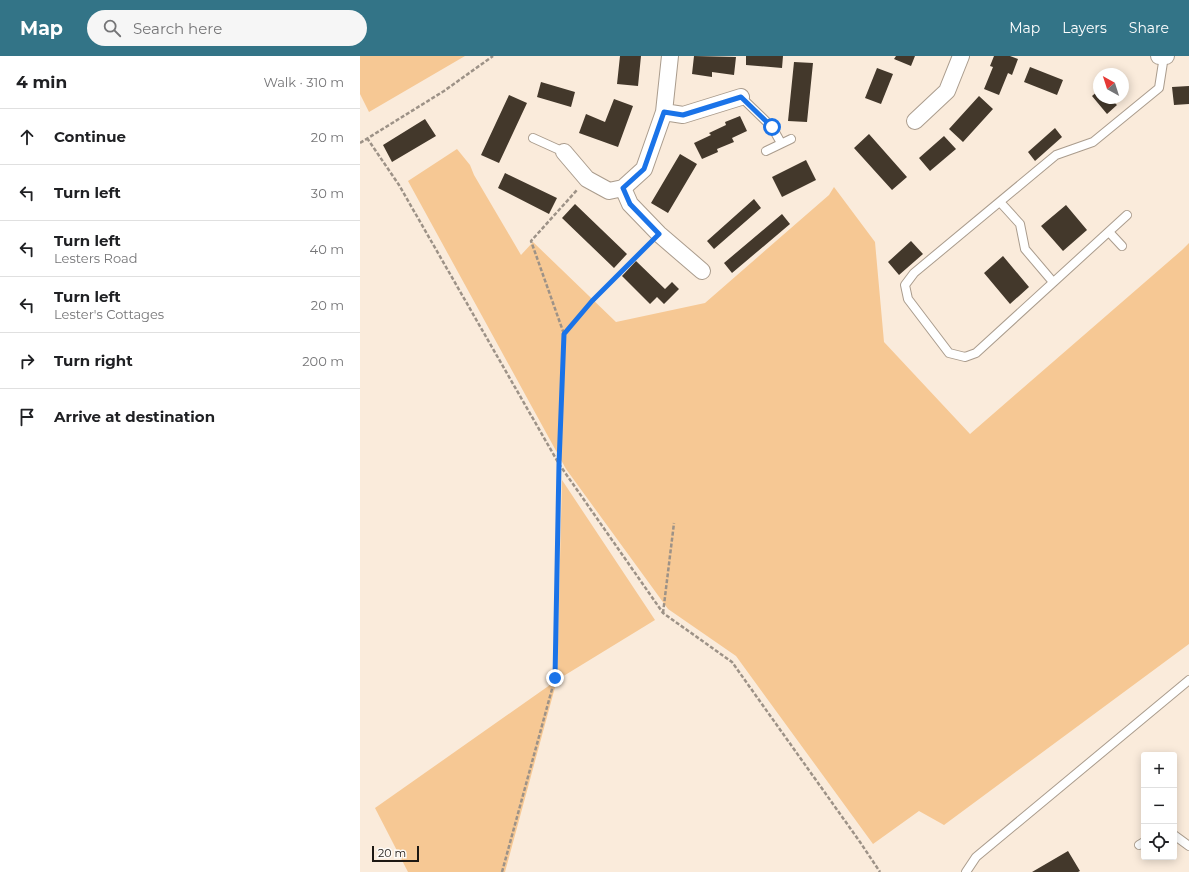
<!DOCTYPE html>
<meta charset="utf-8">
<style>
:root{--surface:#fff;--page:#f6f6f6;--text:#202124;--muted:#757577;--line:#e0e0e0;--accent:#337487}
body{margin:0;font-family:Montserrat,sans-serif;background:var(--page);color:var(--text)}
.controls{position:absolute;right:12px;bottom:12px;display:grid;overflow:hidden;border-radius:4px;box-shadow:0 2px 10px #0003}
.controls button{width:36px;height:36px;display:grid;place-items:center;padding:0;border:0;border-bottom:1px solid var(--line);background:var(--surface);color:var(--text);font:20px sans-serif}
.compass{position:absolute;left:733px;top:12px;width:36px;height:36px;border-radius:50%;background:var(--surface);box-shadow:0 2px 10px #0003;rotate:321deg}
.scale{position:absolute;left:12px;bottom:10px;width:47px;box-sizing:border-box;padding-left:4px;border:2px solid #1d1813;border-top:0;font-size:11px;line-height:14px;white-space:nowrap;color:#1d1813;-webkit-text-stroke:3px #fefbf7;paint-order:stroke}
.stop{position:absolute;width:12px;height:12px;margin:-9px;border:3px solid #1a73e8;border-radius:50%;background:#fff}
.stop.end{background:#1a73e8;border-color:#fff;box-shadow:0 1px 4px #0008}
.list{margin:0;padding:0;list-style:none}
h2{display:flex;justify-content:space-between;align-items:center;height:52px;margin:0;padding:0 16px;font-size:17px}
h2 small{font-size:13px;font-weight:400;color:var(--muted)}
.list li{display:grid;grid-template-columns:26px 1fr auto;gap:12px;align-items:center;box-sizing:border-box;height:56px;padding:0 16px;border-top:1px solid var(--line)}
.list b{display:block;font-size:15px;white-space:nowrap}
.list p{margin:0;font-size:13px;white-space:nowrap;color:var(--muted)}
.list em{font-size:13px;font-style:normal;color:var(--muted)}
.icon{flex:none;width:22px;height:22px;fill:none;stroke:currentColor;stroke-width:2;stroke-linecap:round;stroke-linejoin:round}
.map{position:relative;flex:none;width:829px;height:816px;overflow:hidden}
header{display:flex;align-items:center;gap:24px;box-sizing:border-box;height:56px;padding:0 20px;background:var(--accent);color:#fff}
header strong{font-size:19px}
nav{display:flex;gap:22px;margin-inline-start:auto;font-size:14px}
.search{width:280px;height:36px;background:var(--page);display:flex;align-items:center;gap:10px;box-sizing:border-box;padding:0 14px;border-radius:22px;color:var(--muted);font-size:15px}
main{display:flex}
aside{flex:1;background:var(--surface)}
.map>svg:first-child{display:block}
.green{fill:#f6c894}
.building{fill:#43382b}
.lines{fill:none;stroke-linecap:round;stroke-linejoin:round}
.service-casing{stroke:#aa9c8d;stroke-width:10}
.minor-casing{stroke:#aa9c8d;stroke-width:18}
.path{stroke:#9d9287;stroke-width:2.5;stroke-dasharray:4 2;stroke-linecap:butt}
.service{stroke:#fff;stroke-width:8}
.minor{stroke:#fff;stroke-width:16}
.route{stroke:#1a73e8;stroke-width:5}
</style>
<header>
<strong>Map</strong>
<div class="search"><svg class="icon" aria-label="search" viewBox="0 0 24 24"><circle cx="10" cy="10" r="6"/><path d="M15 15l6 6"/></svg>Search here</div>
<nav><a>Map</a><a>Layers</a><a>Share</a></nav>
</header>
<main>
<aside>
<h2>4 min<small>Walk · 310 m</small></h2>
<ul class="list">
<li><svg class="icon" aria-label="ahead" viewBox="0 0 24 24"><path d="M12 20V5M6 11l6-6 6 6"/></svg><div><b>Continue</b></div><em>20 m</em></li>
<li><svg class="icon" aria-label="left" viewBox="0 0 24 24"><path d="M17 20v-9H6M10 6l-5 5 5 5"/></svg><div><b>Turn left</b></div><em>30 m</em></li>
<li><svg class="icon" aria-label="left" viewBox="0 0 24 24"><path d="M17 20v-9H6M10 6l-5 5 5 5"/></svg><div><b>Turn left</b><p>Lesters Road</p></div><em>40 m</em></li>
<li><svg class="icon" aria-label="left" viewBox="0 0 24 24"><path d="M17 20v-9H6M10 6l-5 5 5 5"/></svg><div><b>Turn left</b><p>Lester's Cottages</p></div><em>20 m</em></li>
<li><svg class="icon" aria-label="right" viewBox="0 0 24 24"><path d="M7 20v-9h11M14 6l5 5-5 5"/></svg><div><b>Turn right</b></div><em>200 m</em></li>
<li><svg class="icon" aria-label="arrive" viewBox="0 0 24 24"><path d="M6 21V4h12l-3 4 3 4H6"/></svg><div><b>Arrive at destination</b></div></li>
</ul>
</aside>
<div class="map">
<svg width="829" height="816" viewBox="0 0 829 816">
<rect width="100%" height="100%" fill="#faebdb"/>
<!-- green -->
<path class="green" d="M0 0H105L9 56 0 38Z
M97 93 110 109 114 119 161 199 173 186 256 266 345 247 469 139 474 131 515 186 524 286 610 378 822 194 829 187V588L584 769 559 755 513 788 376 600 308 553 206 413 48 125Z
M202 424 295 564 197 624 145 816H48L15 752 197 624Z"/>
<!-- building -->
<path class="building" d="M260 0H281L278 30 257 28Z
M334 0 376 1 374 19 352 16V21L332 18Z
M386 0H423L422 12 386 9Z
M536 0H555L551 10 534 3Z
M634 0H650L658 3 652 19 648 17 639 39 624 33 633 11 630 10Z
M434 6 453 7 447 66 428 65Z
M670 11 703 24 697 39 664 26Z
M517 12 533 18 521 48 505 42Z
M181 26 215 36 211 51 177 41Z
M829 30V48L814 49 812 31Z
M739 34V42H752L751 43 757 49 747 58 732 40Z
M149 39 167 47 139 107 121 99Z
M619 40 633 53 603 86 589 73Z
M254 43 273 50 258 91 219 77 226 58 245 66Z
M380 60 387 75 372 82 374 86 357 93 358 96 342 103 334 87 351 79 349 77 366 69 365 66Z
M65 63 76 80 32 106 23 89Z
M695 72 702 81 675 105 668 96Z
M509 78 547 121 532 134 494 92Z
M584 80 596 93 570 115 559 102Z
M320 98 337 108 308 157 291 147Z
M446 104 456 124 422 141 412 121Z
M145 117 197 142 189 158 138 132Z
M394 143 401 152 354 193 347 185Z
M215 148 267 198 254 212 202 162Z
M706 149 727 174 703 195 681 170Z
M422 158 430 168 372 217 364 207Z
M551 185 563 198 539 219 528 206Z
M643 200 669 231 650 248 624 217Z
M276 205 305 233 312 226 319 233 304 248 297 241 290 248 262 220Z
M708 795 720 815 718 816H672Z"/>
<g class="lines">
<!-- service casing -->
<g class="service-casing">
<path id="service" d="M381 41 412 71 421 87
M173 82 204 96
M406 95 431 83
M640 146 660 168 665 193 693 226
M767 159 616 297 605 301 589 297 548 243 545 229 554 217 696 99 733 86 799 32 804 0
M749 176 762 190
M814 779 829 790
M779 789 784 786
M606 816 616 801 829 624"/>
</g>
<!-- minor casing -->
<g class="minor-casing">
<path id="minor" d="M799 0H806
M304 56 323 59 381 41
M555 65 587 35 601 0
M204 96 227 123 249 135 263 132 284 113 304 56 310 0
M263 132 270 148 299 178 342 215"/>
</g>
<!-- path -->
<path class="path" d="M7 82 39 129 199 408 303 557 372 606 500 786 520 816
M0 87 84 35 133 0
M204 277 232 245 289 188
M303 557 314 467
M142 816 195 622 199 408 204 278 171 185 217 134"/>
<!-- service -->
<use href="#service" class="service"/>
<!-- minor -->
<use href="#minor" class="minor"/>
</g>
<g class="lines">
<!-- route -->
<path class="route" d="M195 622 199 408 204 278 232 245 299 178 270 148 263 132 284 113 304 56 323 59 381 41 412 71"/>
</g>
</svg>
<div class="controls">
<button>+</button>
<button>−</button>
<button><svg class="icon" aria-label="locate" viewBox="0 0 24 24"><circle cx="12" cy="12" r="6"/><path d="M12 2v4M12 18v4M2 12h4M18 12h4"/></svg></button>
</div>
<svg class="compass" viewBox="-18 -18 36 36"><path d="M0-13l5 13h-10z" fill="#e53935"/><path d="M0 13l5-13h-10z" fill="#757577"/></svg>
<div class="scale">20 m</div>
<div class="stop" style="left:412px;top:71px"></div>
<div class="stop end" style="left:195px;top:622px"></div>
</div>
</main>
